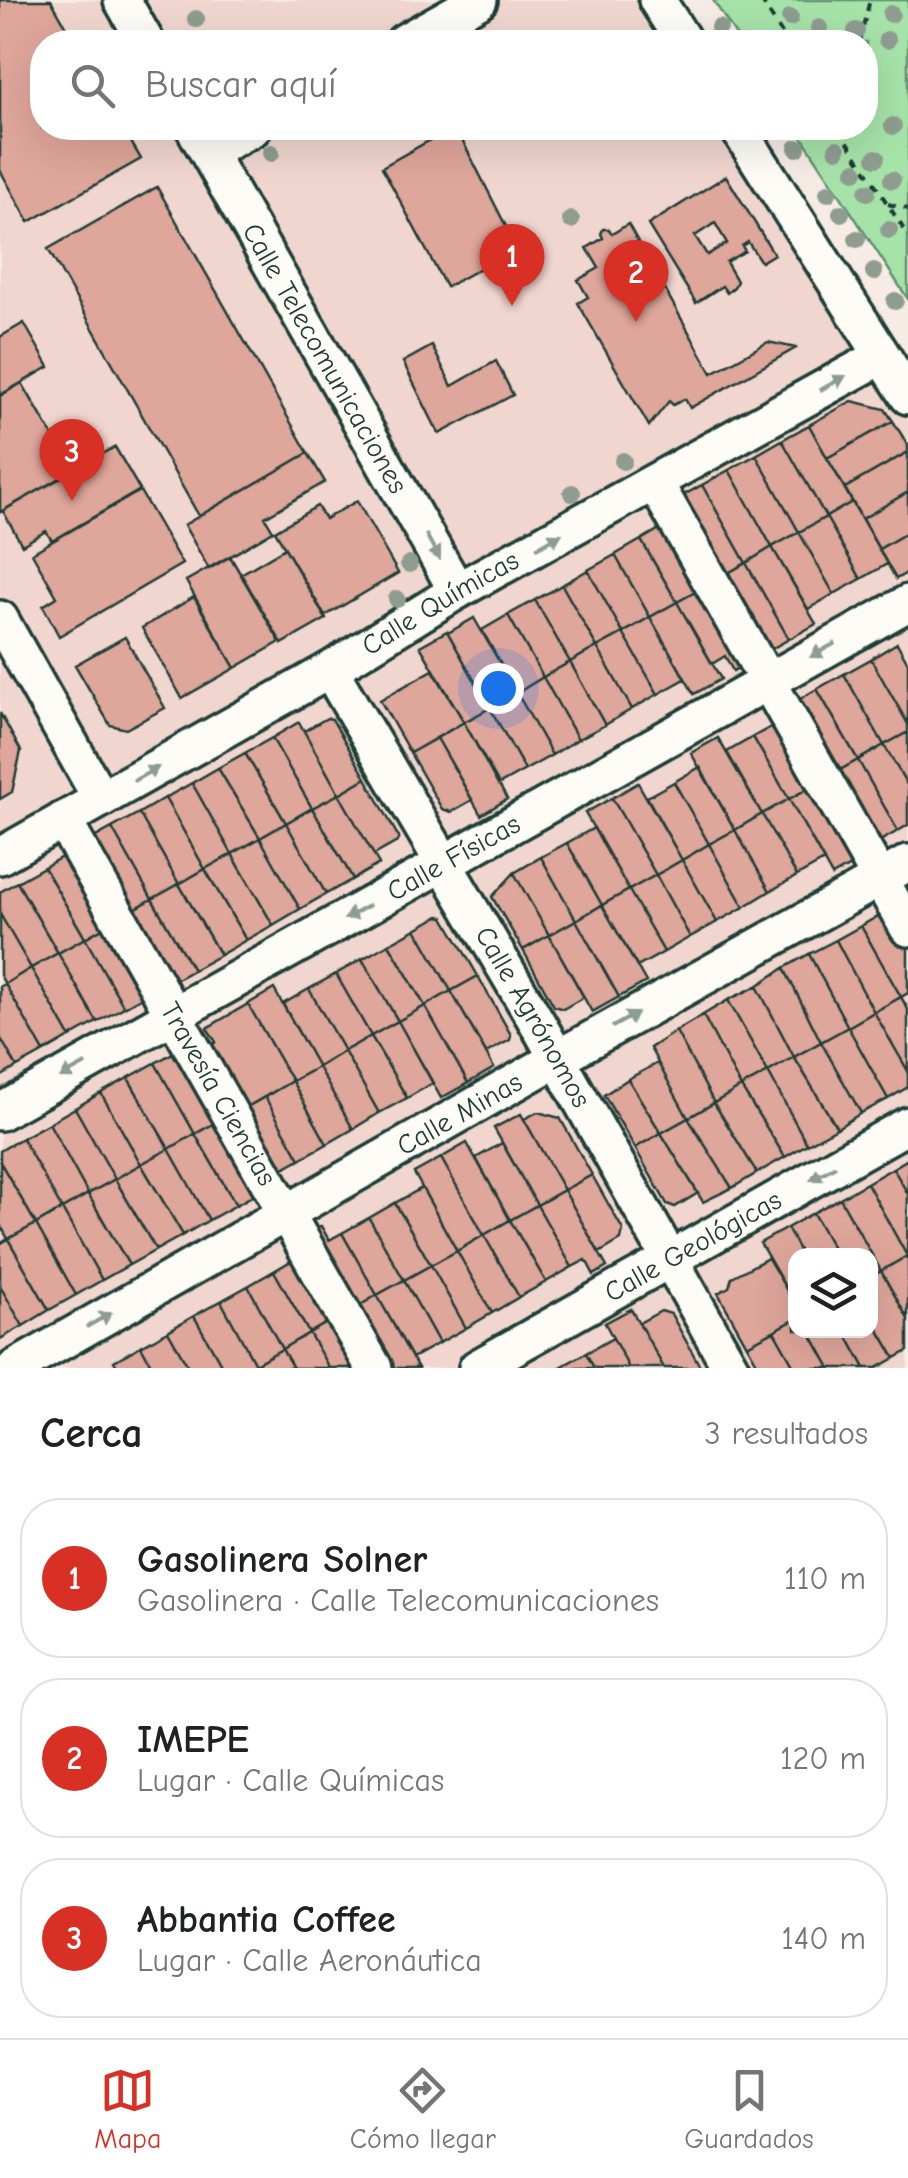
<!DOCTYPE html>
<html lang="es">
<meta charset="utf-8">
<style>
:root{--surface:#fff;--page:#f2f2f2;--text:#202124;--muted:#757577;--line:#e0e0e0;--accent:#d93025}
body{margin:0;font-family:"Comic Neue",sans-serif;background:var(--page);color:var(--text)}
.controls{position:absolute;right:30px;bottom:30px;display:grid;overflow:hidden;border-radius:20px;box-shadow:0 10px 40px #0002}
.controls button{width:90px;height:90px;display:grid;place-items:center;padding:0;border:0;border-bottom:2px solid var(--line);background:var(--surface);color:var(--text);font:50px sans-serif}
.you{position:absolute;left:498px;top:688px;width:35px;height:35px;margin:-25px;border:8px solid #fff;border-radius:50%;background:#1a73e8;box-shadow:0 0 0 15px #1a73e833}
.badge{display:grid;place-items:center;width:65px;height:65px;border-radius:50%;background:var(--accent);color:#fff;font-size:32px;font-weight:700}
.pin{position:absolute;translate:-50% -82px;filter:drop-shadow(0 2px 5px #0008)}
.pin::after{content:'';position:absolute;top:52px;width:35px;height:30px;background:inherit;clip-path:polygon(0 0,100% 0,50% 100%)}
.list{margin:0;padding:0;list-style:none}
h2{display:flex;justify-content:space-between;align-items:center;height:130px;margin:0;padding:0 40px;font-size:42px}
h2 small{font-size:32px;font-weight:400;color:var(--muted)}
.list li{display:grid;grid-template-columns:65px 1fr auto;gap:30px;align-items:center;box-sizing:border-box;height:160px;margin:0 20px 20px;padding:0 20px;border:2px solid var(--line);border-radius:40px}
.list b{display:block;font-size:38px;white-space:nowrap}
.list p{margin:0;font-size:32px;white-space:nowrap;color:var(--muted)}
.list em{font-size:32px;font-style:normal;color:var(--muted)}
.icon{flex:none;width:55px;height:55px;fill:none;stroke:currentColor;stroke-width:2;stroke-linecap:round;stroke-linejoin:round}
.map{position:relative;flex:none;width:908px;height:1368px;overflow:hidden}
.search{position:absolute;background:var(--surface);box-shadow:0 10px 40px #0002;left:30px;right:30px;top:30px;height:110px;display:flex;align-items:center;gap:25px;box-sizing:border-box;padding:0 35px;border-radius:40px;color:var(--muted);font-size:38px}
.sheet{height:670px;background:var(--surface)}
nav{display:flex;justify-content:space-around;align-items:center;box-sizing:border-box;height:140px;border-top:2px solid var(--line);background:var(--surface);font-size:28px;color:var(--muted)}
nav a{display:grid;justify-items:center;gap:5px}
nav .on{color:var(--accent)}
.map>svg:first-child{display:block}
.built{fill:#f0d6cf;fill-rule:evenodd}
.green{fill:#a6e3a9;stroke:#62906e;stroke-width:2.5}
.building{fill:#dfa69b;stroke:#1f3d34;stroke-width:2.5;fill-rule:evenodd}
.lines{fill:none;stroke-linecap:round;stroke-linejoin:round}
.minor-casing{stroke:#1f3d34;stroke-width:42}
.path{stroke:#1f3d34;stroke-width:4;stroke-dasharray:8 8;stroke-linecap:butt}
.minor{stroke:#fdfcf7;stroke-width:35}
.tree{fill:#8f9d90}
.oneway{fill:#8e9c96}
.labels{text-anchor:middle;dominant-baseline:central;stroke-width:8;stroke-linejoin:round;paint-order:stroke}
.street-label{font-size:28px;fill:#1f3d34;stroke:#fdfcf7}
</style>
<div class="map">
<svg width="908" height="1368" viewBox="0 0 908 1368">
<rect width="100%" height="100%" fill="#f7ebe5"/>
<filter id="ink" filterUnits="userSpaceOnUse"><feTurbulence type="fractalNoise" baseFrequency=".01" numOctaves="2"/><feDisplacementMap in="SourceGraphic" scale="20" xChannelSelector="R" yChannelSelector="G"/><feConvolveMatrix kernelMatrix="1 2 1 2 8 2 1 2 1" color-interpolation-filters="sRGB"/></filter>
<g filter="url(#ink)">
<!-- built -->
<path class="built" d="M0 0H656L683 42H42V128H736L908 401V1368H0ZM796 1256H870V1330H796Z"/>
<!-- green -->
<path class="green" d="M713 0H908V299L796 128H866V42H740Z"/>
<!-- building -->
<path class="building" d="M0 0H51L75 42H42V128H123L141 159 29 222 0 170Z
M452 128H456L517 248 446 287 382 167Z
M726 176 774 254 761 262 748 242 742 246 745 251 726 262 737 281 734 287 727 293 722 286 696 303 648 225ZM715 223 727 243 707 255 695 236Z
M157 187 308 453 199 516 48 249Z
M628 224 712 373 768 342 796 348 690 408 685 399 673 405 669 401 649 426 578 303 588 297 578 280 599 268 587 248 603 238 601 234 603 229H609L612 234Z
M24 323 49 367 0 395V337Z
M432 346 452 386 496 361 513 395 439 434 403 362Z
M22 383 73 471 0 512V396Z
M852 401 885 409 893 421 827 458 809 425Z
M893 421 908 445V452L845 488 827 458Z
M809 425 852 502 826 517 782 440Z
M782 440 826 517 799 532 756 455Z
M115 447 140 490 52 541 46 531 22 545 3 511Z
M908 452V492L862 519 845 488Z
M308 453 325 482 265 517 273 531 209 569 184 525Z
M756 455 799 532 772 547 729 470Z
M729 470 772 547 746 563 702 485Z
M702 485 746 563 719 578 675 500Z
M140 491 182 564 59 636 43 606 57 597 32 553Z
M908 492V532L879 549 862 519Z
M357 501 398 573 325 616 275 531 317 506 325 519Z
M852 502 887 564 861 579 826 517Z
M826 517 861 579 834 594 799 532Z
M668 524 704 587 677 602 641 540Z
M799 532 834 594 808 609 772 547Z
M908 532V572L896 579 879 549Z
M641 540 677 602 650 617 615 555Z
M772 547 816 624 789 639 746 563Z
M285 548 326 619 282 644 241 574Z
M615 555 650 617 623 633 588 570Z
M230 556 280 642 235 668 186 581Z
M746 563 789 639 762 654 719 578Z
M588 570 623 633 597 647 562 585Z
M562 585 597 647 570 662 535 600Z
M704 587 746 663 733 671 725 656 712 664 677 602Z
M194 597 235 668 182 698 142 628Z
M535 600 570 662 543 677 508 615Z
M677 602 721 679 694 694 650 617Z
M508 615 543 677 517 693 482 630Z
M650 617 685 679 658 694 623 633Z
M474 618 517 693 490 708 448 633Z
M447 631 490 708 464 722 420 646Z
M623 633 658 694 632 709 597 647Z
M125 637 165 708 126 729 110 725 75 665Z
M897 643 908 663V724L871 659Z
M597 647 632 709 605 725 570 662Z
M871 659 908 724V732L884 745 844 674Z
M570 662 605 725 578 739 543 677Z
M433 670 464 722 410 753 380 700Z
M844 674 884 745 858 760 817 689Z
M543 677 578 739 552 755 517 693Z
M817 689 858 760 831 775 791 704Z
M517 693 552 755 525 770 490 708Z
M490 708 525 770 498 785 464 722Z
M0 713 21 751 12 792 0 799Z
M327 718 332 719 366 778 339 794 304 731Z
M299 722 339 794 312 808 272 738Z
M464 722 507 799 481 815 437 738Z
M780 722 816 784 789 799 753 737Z
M908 732V786L884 745Z
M753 737 789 799 762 814 727 752Z
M272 738 312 808 286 823 245 753Z
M437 738 472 800 451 812 442 809 410 753Z
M718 738 762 814 735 830 691 753Z
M884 745 908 786V825L898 831 858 760Z
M245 753 286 823 260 838 218 768Z
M858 760 898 831 871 846 831 775Z
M700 767 735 830 709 844 674 782Z
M218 768 260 838 232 854 192 783Z
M366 778 399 838 397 842 374 855 339 794Z
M674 782 709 844 682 860 647 797Z
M192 783 232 854 205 869 165 798Z
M638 783 682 860 656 875 612 798Z
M816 784 859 861 832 876 789 799Z
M339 794 379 864 353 879 312 808Z
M165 798 205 869 179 884 139 813Z
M612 798 656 875 629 890 585 813Z
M789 799 824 861 797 876 762 814Z
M312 808 353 879 326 894 286 823Z
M139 813 179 884 152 899 112 828Z
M762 814 797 876 770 891 735 830Z
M286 823 326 894 300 909 260 838Z
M112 828 152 899 126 914 85 843Z
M594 828 629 890 602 905 567 843Z
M735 830 770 891 744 907 709 844Z
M260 838 300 909 273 925 232 854Z
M567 843 602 905 576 920 541 857Z
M709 844 744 907 717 922 682 860Z
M71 852 111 923 85 938 44 867Z
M232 854 273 925 246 940 205 869Z
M541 857 576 920 549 935 514 873Z
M682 860 717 922 690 937 656 875Z
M44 867 85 938 58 953 17 882Z
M205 869 246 940 220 955 179 884Z
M514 873 549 935 523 950 492 897Z
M656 875 690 937 664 952 629 890Z
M17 882 58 953 31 968 0 914V892Z
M179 884 220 955 193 970 152 899Z
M629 890 664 952 637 967 602 905Z
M152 899 193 970 166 985 126 914Z
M602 905 646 982 619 997 576 920Z
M892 908 908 941V993L901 997 861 926Z
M0 914 31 968 5 984 0 975Z
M439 916 444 917 478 976 451 991 416 929Z
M576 920 619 997 592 1012 549 935Z
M111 923 151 992 124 1007 85 938Z
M861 926 901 997 874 1012 836 940Z
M416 929 451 991 425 1006 389 944Z
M549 935 584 997 563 1009 554 1006 523 950Z
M85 938 124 1007 97 1022 58 953Z
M836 940 874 1012 848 1027 809 954Z
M389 944 425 1006 398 1021 362 959Z
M58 953 97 1022 70 1037 31 968Z
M809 954 848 1027 821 1042 784 968Z
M362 959 398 1021 371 1036 336 974Z
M31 968 70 1037 44 1052 5 984Z
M784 968 821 1042 794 1057 757 986Z
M336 974 371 1036 344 1051 309 989Z
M478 976 511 1035 510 1040 486 1053 451 991Z
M5 984 44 1052 17 1067 0 1037V986Z
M757 986 794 1057 768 1072 728 1000Z
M274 989 318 1067 292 1081 248 1004Z
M309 989 344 1051 318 1067 283 1004Z
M451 991 494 1068 468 1083 425 1006Z
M901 997 908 1009V1071L874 1012Z
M728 1000 768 1072 741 1087 703 1015Z
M248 1004 292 1081 238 1112 203 1049 216 1042 207 1028Z
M425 1006 468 1083 441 1098 398 1021Z
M874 1012 908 1071V1087L888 1099 848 1027Z
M703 1015 741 1087 714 1103 676 1031Z
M398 1021 433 1083 407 1098 371 1036Z
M848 1027 888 1099 861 1113 821 1042Z
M676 1031 714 1103 688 1118 650 1048Z
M371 1036 407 1098 379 1113 344 1051Z
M0 1037 17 1067 0 1077Z
M821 1042 861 1113 837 1128 794 1057Z
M182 1048 222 1119 195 1134 155 1063Z
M344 1051 379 1113 353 1129 318 1067Z
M794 1057 837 1128 807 1144 768 1072Z
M155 1063 195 1134 169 1149 128 1078Z
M658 1063 688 1118 661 1133 628 1079Z
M318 1067 353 1129 327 1144 292 1081Z
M768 1072 807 1144 785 1157 741 1087Z
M128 1078 169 1149 141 1164 101 1093Z
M628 1079 661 1133 635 1148 604 1095Z
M292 1081 327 1144 300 1159 265 1097Z
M741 1087 785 1157 757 1173 714 1103Z
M101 1093 141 1164 115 1179 75 1108Z
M265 1097 300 1159 273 1174 238 1112Z
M714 1103 757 1173 732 1188 688 1118Z
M75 1108 115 1179 88 1194 49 1123Z
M538 1112 560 1118 592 1175 564 1190 524 1119Z
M521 1114 564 1190 537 1205 494 1128Z
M688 1118 732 1188 703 1202 661 1133Z
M222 1119 262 1190 236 1205 195 1134Z
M49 1123 88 1194 62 1209 22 1138Z
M661 1133 698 1193 675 1207 667 1204 635 1148Z
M195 1134 236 1205 209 1220 169 1149Z
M22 1138 62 1209 36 1224 0 1162V1151Z
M467 1143 510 1220 484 1235 441 1158Z
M502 1143 537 1205 510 1220 476 1158Z
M169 1149 209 1220 183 1235 141 1164Z
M441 1158 484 1235 457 1251 414 1173Z
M908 1159V1194L893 1168Z
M0 1162 36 1224 8 1239 0 1224Z
M141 1164 183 1235 156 1250 115 1179Z
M893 1168 908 1194 907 1256 867 1183Z
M592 1175 623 1230 621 1240 599 1253 564 1190Z
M115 1179 156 1250 129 1265 88 1194Z
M867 1183 907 1256 881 1271 840 1198Z
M422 1188 457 1251 431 1265 395 1203Z
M564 1190 607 1267 594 1275 586 1260 572 1267 537 1205Z
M88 1194 129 1265 102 1280 62 1209Z
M840 1198 881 1271 870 1277V1256H837L813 1213Z
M395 1203 431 1265 404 1280 369 1218Z
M537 1205 572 1267 546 1282 510 1220Z
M62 1209 102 1280 76 1295 36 1224Z
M813 1213 837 1256H802L787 1228Z
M369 1218 404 1280 377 1295 342 1233Z
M510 1220 546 1282 519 1297 484 1235Z
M36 1224 76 1295 49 1310 8 1239Z
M321 1226 329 1240 342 1233 377 1295 351 1311 307 1234Z
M787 1228 802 1256H796V1306L760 1243Z
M484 1235 519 1297 492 1313 457 1251Z
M8 1239 49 1310 23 1326 0 1286V1244Z
M457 1251 492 1313 466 1328 431 1265Z
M301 1255 336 1318 309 1333 274 1271Z
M907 1256 908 1257V1319L881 1271Z
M768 1258 796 1306V1319L747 1345 718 1293 729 1287 732 1277Z
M431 1265 466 1328 439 1343 404 1280Z
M274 1271 309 1333 282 1349 248 1286Z
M881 1271 908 1319V1351L895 1358 870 1315V1277Z
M404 1280 439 1343 412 1358 377 1295Z
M0 1286 23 1326 0 1339Z
M248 1286 282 1349 255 1364 221 1301Z
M377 1295 418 1368H383L351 1311Z
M221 1301 255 1364 248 1368H223L194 1316Z
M631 1309 639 1323 664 1368H629L605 1323Z
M661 1311 671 1314 701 1368H664L639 1323Z
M870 1315 895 1358 877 1368H865L844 1330H870Z
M194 1316 223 1368H189L168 1331Z
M336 1318 365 1368H329L309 1333Z
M796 1319V1330H809L830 1368H795L774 1331Z
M809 1330H844L865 1368H830Z
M168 1331 189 1368H153L141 1346Z
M774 1331 795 1368H760L747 1345Z
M309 1333 329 1368H293L282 1349Z
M613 1338 629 1368H594L586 1353Z
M141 1346 153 1368H118L114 1361Z
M282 1349 293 1368H258L255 1364Z
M586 1353 594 1368H559Z"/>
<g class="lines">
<!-- minor casing -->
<g class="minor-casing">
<g id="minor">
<path d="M122 0 146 42"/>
<path d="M657 0 684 42"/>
<path d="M404 42 479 0"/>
<path id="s1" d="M194 128 457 591"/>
<path d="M738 128 908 396"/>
<path d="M209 152 253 128"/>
<path d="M655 483 908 928"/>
<path d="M0 619 101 799"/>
<path id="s2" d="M330 670 538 1024 731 1368"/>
<path id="s3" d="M63 820 374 1368"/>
<path id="s4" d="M0 856 330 670 457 591 882 356"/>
<path id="s5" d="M0 1112 908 603"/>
<path id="s6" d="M15 1368 558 1058 908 863"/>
<path id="s7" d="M477 1368 908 1125"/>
</g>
</g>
<!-- path -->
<path class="path" d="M761 0 787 42
M859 42 870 0
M839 128 908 236
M888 204 908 209"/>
<!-- minor -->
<use href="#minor" class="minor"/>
</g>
<!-- trees -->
<g class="tree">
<circle cx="891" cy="14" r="9"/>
<circle cx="790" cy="18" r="9"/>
<circle cx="196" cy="19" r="9"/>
<circle cx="719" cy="28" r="9"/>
<circle cx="819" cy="28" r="9"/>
<circle cx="856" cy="31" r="9"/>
<circle cx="887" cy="40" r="9"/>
<circle cx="893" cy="126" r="9"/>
<circle cx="797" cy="148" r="9"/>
<circle cx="837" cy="149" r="9"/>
<circle cx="271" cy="153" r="9"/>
<circle cx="876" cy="158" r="9"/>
<circle cx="855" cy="171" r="9"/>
<circle cx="892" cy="180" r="9"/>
<circle cx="867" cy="192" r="9"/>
<circle cx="828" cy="193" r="9"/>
<circle cx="841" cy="213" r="9"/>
<circle cx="571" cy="220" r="9"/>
<circle cx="889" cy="230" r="9"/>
<circle cx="857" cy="239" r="9"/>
<circle cx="874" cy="272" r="9"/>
<circle cx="895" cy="301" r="9"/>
<circle cx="623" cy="461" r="9"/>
<circle cx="572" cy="493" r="9"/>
<circle cx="409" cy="564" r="9"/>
<circle cx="397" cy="599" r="9"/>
</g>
<!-- one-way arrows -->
<defs><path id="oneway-solid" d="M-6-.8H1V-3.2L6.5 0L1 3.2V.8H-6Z" transform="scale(2.5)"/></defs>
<g class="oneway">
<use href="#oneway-solid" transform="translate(833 383) rotate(-29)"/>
<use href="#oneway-solid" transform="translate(549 541) rotate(-29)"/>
<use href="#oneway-solid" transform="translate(433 547) rotate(61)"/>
<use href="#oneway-solid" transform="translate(823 650) rotate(151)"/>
<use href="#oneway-solid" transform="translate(146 774) rotate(-29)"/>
<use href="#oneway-solid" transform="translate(357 912) rotate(151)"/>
<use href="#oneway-solid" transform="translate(625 1020) rotate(-29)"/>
<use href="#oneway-solid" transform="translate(73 1071) rotate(151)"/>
<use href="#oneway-solid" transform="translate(823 1173) rotate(151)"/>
<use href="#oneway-solid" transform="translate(99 1320) rotate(-29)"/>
</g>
</g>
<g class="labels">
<!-- street labels -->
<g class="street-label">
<text stroke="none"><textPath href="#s1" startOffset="265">Calle Telecomunicaciones</textPath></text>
<text stroke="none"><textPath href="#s4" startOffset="508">Calle Químicas</textPath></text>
<text stroke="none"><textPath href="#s5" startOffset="520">Calle Físicas</textPath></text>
<text stroke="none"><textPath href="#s2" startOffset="402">Calle Agrónomos</textPath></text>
<text stroke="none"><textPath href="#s3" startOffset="315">Travesía Ciencias</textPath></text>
<text stroke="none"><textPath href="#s6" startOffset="512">Calle Minas</textPath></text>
<text stroke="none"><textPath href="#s7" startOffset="248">Calle Geológicas</textPath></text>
</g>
</g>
</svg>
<div class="controls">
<button><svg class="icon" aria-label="layers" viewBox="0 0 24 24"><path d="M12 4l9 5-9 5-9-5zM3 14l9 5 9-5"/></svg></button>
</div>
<div class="you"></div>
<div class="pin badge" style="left:512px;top:306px">1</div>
<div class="pin badge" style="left:636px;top:322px">2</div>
<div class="pin badge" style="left:72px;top:501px">3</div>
<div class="search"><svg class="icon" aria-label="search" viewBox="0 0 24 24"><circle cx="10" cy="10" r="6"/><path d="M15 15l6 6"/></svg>Buscar aquí</div>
</div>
<section class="sheet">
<h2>Cerca<small>3 resultados</small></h2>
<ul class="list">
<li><span class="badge">1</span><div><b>Gasolinera Solner</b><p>Gasolinera · Calle Telecomunicaciones</p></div><em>110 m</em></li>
<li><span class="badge">2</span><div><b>IMEPE</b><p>Lugar · Calle Químicas</p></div><em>120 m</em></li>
<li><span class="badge">3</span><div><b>Abbantia Coffee</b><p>Lugar · Calle Aeronáutica</p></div><em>140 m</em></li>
</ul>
</section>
<nav>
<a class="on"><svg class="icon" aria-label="map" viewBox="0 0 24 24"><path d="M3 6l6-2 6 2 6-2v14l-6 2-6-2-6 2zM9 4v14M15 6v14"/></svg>Mapa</a>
<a><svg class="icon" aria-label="directions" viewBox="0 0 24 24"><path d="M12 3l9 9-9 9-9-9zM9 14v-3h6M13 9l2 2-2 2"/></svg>Cómo llegar</a>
<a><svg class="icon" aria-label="saved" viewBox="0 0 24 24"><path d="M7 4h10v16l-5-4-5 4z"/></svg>Guardados</a>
</nav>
